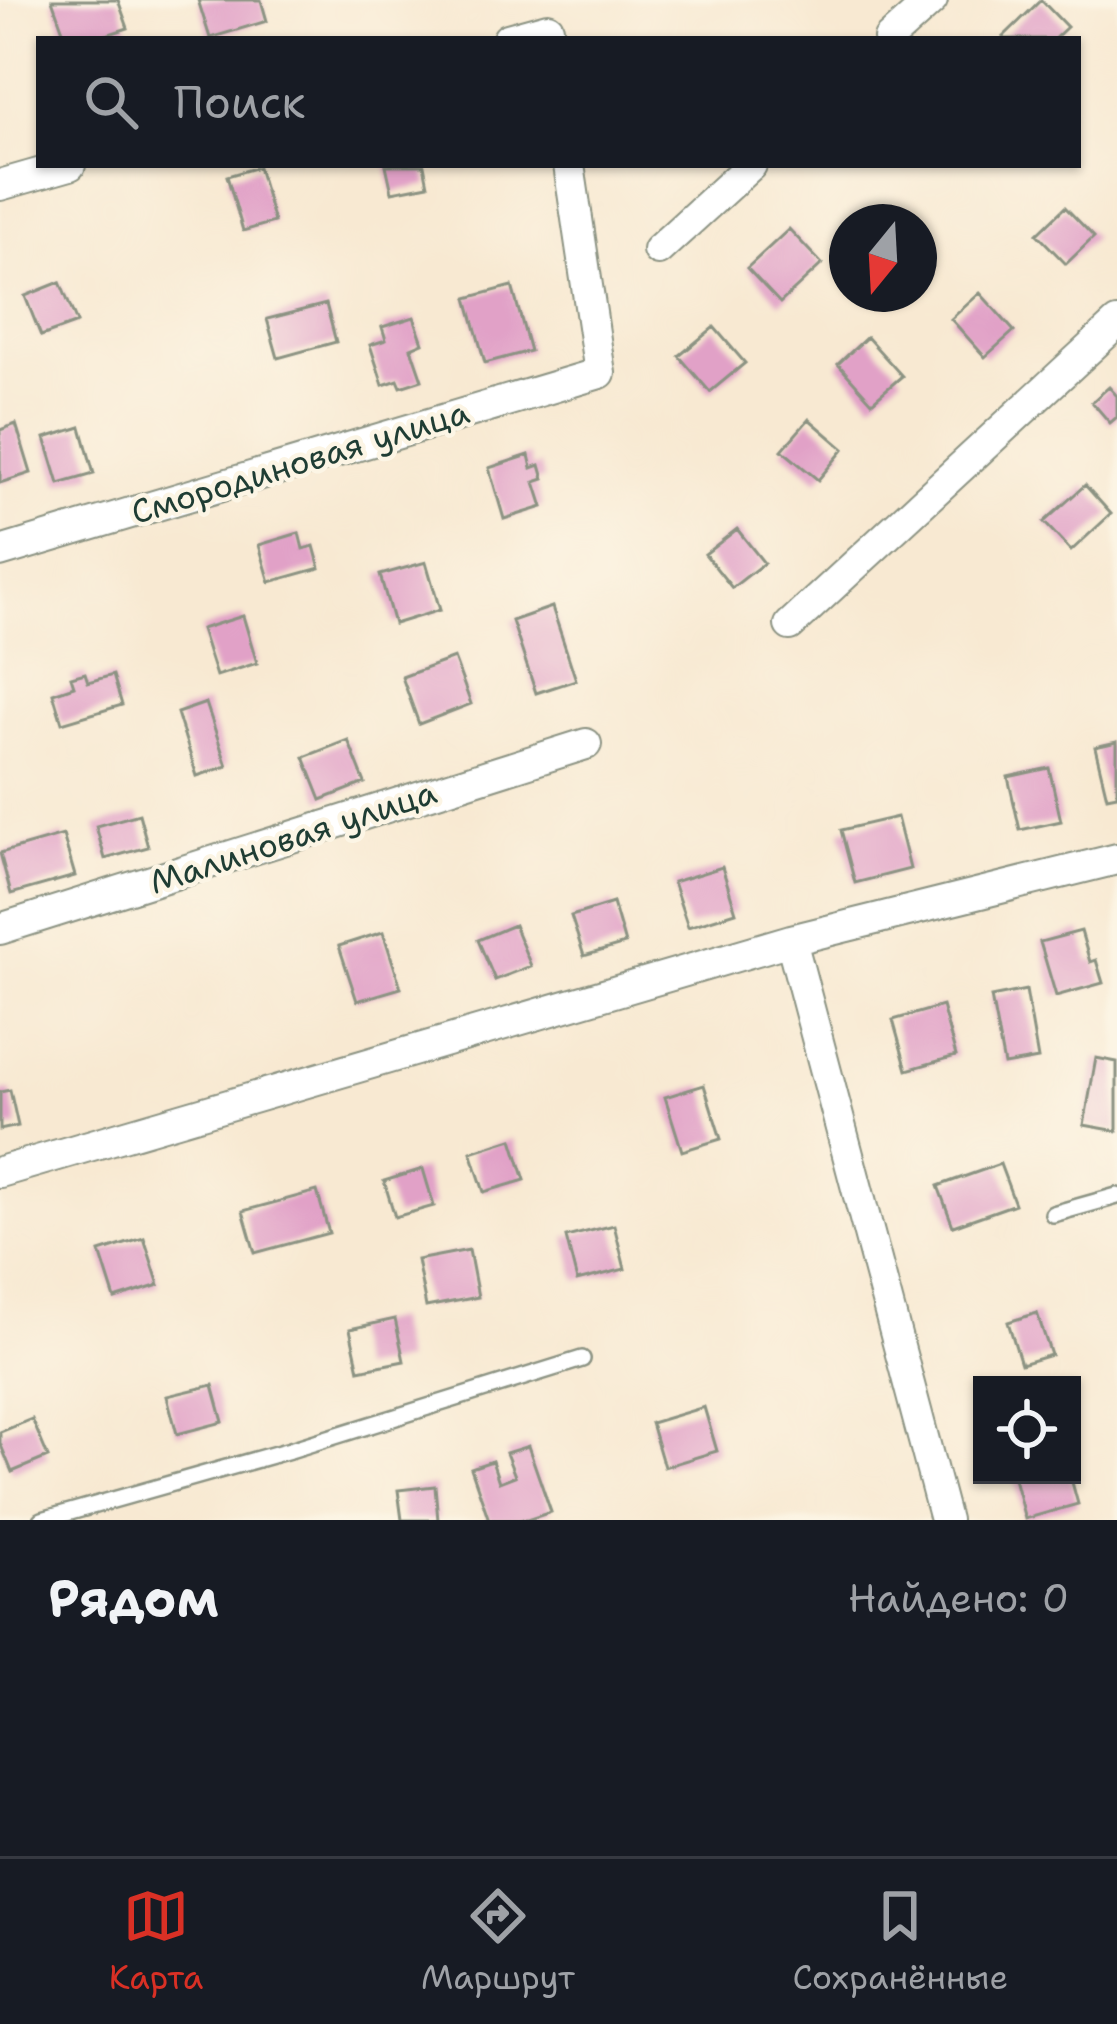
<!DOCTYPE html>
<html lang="ru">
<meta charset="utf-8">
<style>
:root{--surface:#171b24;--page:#20242c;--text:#f1f3f6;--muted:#9ea1a6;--line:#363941;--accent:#d93025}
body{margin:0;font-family:"Shantell Sans",sans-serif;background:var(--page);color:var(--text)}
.controls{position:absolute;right:36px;bottom:36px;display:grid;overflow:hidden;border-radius:0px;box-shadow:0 3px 9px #0004}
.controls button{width:108px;height:108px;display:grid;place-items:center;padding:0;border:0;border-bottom:3px solid var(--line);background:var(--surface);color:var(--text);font:60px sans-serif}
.compass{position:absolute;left:829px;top:204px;width:108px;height:108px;border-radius:50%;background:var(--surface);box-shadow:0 3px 9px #0004;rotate:198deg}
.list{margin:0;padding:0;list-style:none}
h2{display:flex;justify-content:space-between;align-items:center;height:156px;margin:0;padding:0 48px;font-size:51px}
h2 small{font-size:39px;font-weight:400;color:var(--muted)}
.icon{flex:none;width:66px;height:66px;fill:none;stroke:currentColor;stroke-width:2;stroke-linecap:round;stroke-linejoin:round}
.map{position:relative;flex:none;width:1117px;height:1520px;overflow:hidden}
.search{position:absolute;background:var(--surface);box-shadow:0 3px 9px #0004;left:36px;right:36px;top:36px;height:132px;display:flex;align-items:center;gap:30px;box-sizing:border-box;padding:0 42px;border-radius:0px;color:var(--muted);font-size:45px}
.sheet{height:336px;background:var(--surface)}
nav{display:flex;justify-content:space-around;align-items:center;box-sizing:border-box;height:168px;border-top:3px solid var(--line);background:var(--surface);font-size:33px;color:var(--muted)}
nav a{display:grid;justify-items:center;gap:6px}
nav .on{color:var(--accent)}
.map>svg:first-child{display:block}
.building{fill:#e1a1c7}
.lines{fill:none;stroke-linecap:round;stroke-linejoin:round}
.lane-casing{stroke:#8c9383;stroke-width:20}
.street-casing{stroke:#8c9383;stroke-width:34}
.lane{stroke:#fff;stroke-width:15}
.street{stroke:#fff;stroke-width:30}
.labels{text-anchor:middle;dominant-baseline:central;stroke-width:9;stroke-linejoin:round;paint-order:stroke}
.street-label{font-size:33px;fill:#1f3d34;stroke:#fcf5e5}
</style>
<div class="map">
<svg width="1117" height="1520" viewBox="0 0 1117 1520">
<rect width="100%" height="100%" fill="#fcf5e5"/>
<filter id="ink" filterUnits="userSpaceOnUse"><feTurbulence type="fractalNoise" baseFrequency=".00833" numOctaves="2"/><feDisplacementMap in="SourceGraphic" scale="24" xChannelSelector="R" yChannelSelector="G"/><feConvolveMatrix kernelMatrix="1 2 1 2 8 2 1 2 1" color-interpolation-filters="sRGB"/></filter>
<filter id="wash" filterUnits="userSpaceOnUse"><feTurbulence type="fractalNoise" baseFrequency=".004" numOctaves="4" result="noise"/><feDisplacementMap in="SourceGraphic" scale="48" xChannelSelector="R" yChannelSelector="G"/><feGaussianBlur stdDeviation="2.7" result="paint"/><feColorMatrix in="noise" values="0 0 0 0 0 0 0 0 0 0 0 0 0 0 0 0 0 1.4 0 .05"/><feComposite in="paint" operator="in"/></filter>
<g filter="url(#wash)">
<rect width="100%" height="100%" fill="#f8e9d2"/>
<g id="blocks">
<!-- building -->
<path class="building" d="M52 0H118L128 28 94 39H66Z
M198 0H261L267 21 210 38Z
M1041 0 1067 27 1054 39H1005L1003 37Z
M386 165H424L428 185 392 192Z
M258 167 274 222 243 231 227 176Z
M1065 207 1094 237 1066 264 1037 234Z
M789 229 822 264 780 303 747 268Z
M60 282 77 323 41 336 25 296Z
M512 286 530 351 485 363 467 298Z
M980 293 1014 331 985 357 951 319Z
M326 304 336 342 278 358 267 319Z
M414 317 423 343 411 348 422 380 401 387 398 380 383 385 370 345 386 340 382 327Z
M714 327 745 363 710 392 679 356Z
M867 337 902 376 872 402 838 364Z
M1109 387 1117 396V417L1110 423 1092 402Z
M809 419 844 449 818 480 782 450Z
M16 424 31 473 0 483V430Z
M81 427 94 474 59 484 45 438Z
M529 455 532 468 540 465 544 479 535 482 543 507 504 519 489 468Z
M1085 485 1111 514 1071 551 1044 522Z
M737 529 764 563 732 588 705 554Z
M299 533 303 549 314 546 320 568 270 582 259 545Z
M426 562 440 610 394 624 380 575Z
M552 607 576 680 536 693 512 621Z
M243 616 257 663 216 676 201 629Z
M454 658 471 704 419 724 402 677Z
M85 673 88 682 113 675 122 705 62 723 53 693 74 686 71 677Z
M206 703 227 766 197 776 177 713Z
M348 740 365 783 321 800 304 757Z
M1117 742V795L1107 797 1095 747Z
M1049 768 1061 821 1020 830 1008 777Z
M139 814 148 847 105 859 96 826Z
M897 817 910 869 855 883 841 830Z
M63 835 75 876 11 894 0 853Z
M722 867 736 912 688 927 673 882Z
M613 903 625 944 584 956 571 916Z
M514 925 531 966 495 980 478 940Z
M1081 931 1090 962 1096 960 1103 983 1056 996 1040 942Z
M383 932 401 988 357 1001 339 946Z
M1026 990 1038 1059 1004 1065 991 997Z
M942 1006 956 1056 907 1070 893 1020Z
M1096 1058 1117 1062V1131L1084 1125Z
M704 1085 721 1139 682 1151 665 1097Z
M10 1090 18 1126 0 1130V1092Z
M512 1139 525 1180 484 1192 471 1152Z
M1000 1164 1015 1204 953 1226 938 1186Z
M423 1169 434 1206 395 1217 384 1181Z
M317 1191 329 1233 255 1253 243 1211Z
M614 1225 625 1269 577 1281 566 1237Z
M144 1238 159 1285 115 1299 100 1252Z
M469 1250 478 1297 426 1307 417 1260Z
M1037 1313 1051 1355 1021 1364 1008 1322Z
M395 1319 404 1361 359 1370 350 1329Z
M213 1385 223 1422 177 1434 167 1396Z
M704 1407 717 1451 664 1467 651 1423Z
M32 1419 48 1457 12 1472 0 1443V1432Z
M528 1446 551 1512 527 1520H489L471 1468 492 1461 499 1482 515 1476 506 1453Z
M1013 1475H1070L1078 1504 1025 1519Z
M435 1486 438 1520H402L398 1490Z"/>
</g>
</g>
<g filter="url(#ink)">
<use href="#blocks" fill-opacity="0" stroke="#8c9383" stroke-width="3"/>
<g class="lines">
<!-- lane casing -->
<g class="lane-casing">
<path id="lane" d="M1053 1214 1117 1196
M42 1520 290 1450 582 1359"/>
</g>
<!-- street casing -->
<g class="street-casing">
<path id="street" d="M508 39 548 28
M889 39 932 0
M0 185 70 165
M658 250 751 165
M0 552 600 373 569 165
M790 625 1117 323
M0 929 586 744
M791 940 945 1520
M0 1172 791 940 1117 859"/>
</g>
<!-- lane -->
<use href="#lane" class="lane"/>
<!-- street -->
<use href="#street" class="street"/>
</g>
</g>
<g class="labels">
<!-- street labels -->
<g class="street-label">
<text transform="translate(300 462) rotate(-17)">Смородиновая улица</text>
<text transform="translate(293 837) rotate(-18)">Малиновая улица</text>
</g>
</g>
</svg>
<div class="controls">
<button><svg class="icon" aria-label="locate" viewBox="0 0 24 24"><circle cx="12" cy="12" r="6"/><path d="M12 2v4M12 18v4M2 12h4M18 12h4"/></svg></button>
</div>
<svg class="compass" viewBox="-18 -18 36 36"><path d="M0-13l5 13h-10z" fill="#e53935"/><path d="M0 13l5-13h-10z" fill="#9ea1a6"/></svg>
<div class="search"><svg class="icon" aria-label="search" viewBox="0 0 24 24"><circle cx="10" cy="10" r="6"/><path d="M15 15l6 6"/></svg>Поиск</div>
</div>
<section class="sheet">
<h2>Рядом<small>Найдено: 0</small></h2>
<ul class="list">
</ul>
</section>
<nav>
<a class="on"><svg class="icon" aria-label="map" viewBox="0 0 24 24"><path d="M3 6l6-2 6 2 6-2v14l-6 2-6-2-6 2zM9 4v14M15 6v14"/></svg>Карта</a>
<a><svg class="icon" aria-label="directions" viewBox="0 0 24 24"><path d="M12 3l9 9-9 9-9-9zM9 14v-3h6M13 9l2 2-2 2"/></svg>Маршрут</a>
<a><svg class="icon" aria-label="saved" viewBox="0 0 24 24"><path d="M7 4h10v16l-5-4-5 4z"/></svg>Сохранённые</a>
</nav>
